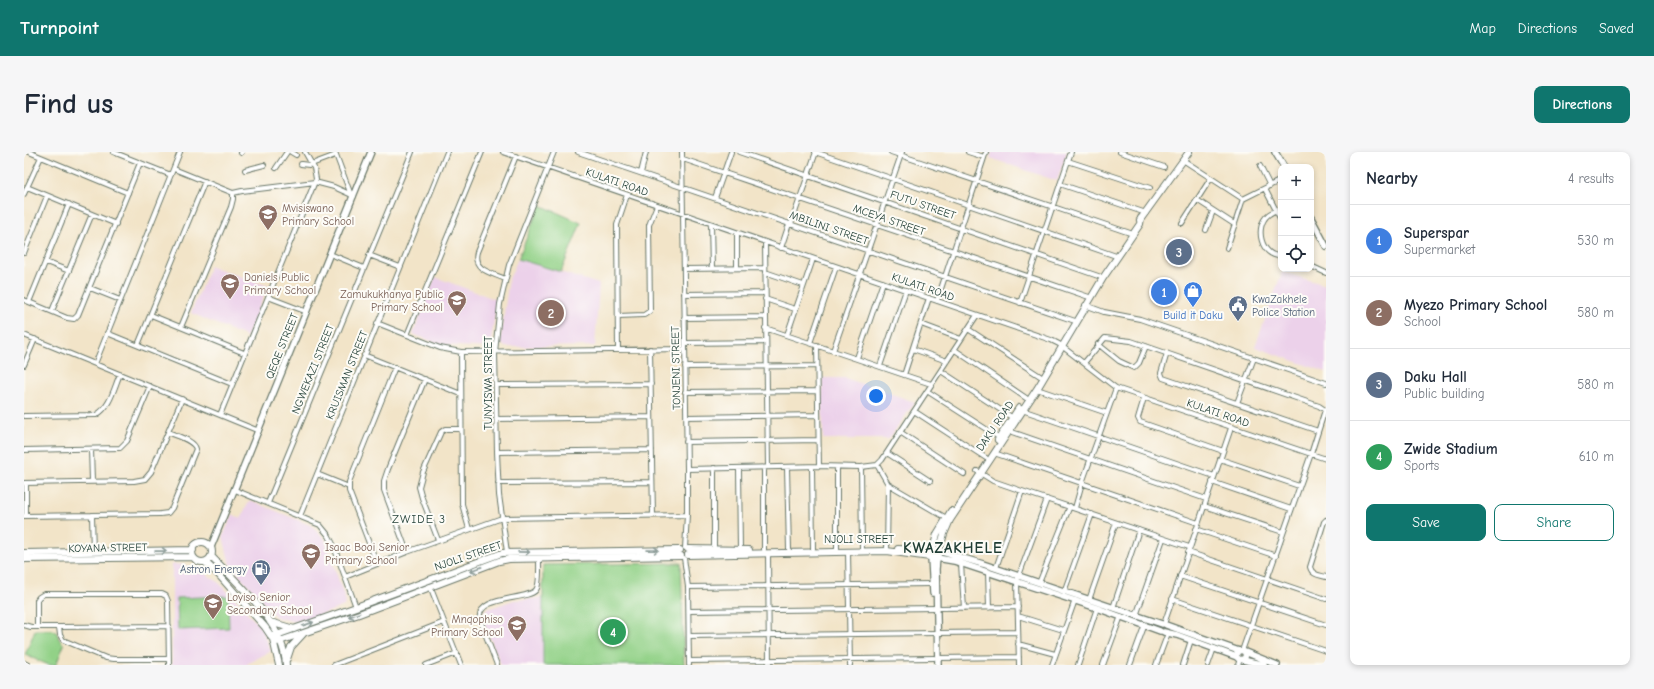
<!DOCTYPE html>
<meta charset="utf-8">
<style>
:root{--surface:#fff;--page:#f6f6f7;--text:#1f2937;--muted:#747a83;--line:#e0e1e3;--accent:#0f766e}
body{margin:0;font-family:"Comic Neue",sans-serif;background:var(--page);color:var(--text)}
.controls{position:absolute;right:12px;top:12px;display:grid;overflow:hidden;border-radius:8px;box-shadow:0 2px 6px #0003}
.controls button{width:36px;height:36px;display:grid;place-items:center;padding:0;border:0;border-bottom:1px solid var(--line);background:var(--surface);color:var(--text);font:20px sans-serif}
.you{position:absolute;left:852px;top:244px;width:14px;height:14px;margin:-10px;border:3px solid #fff;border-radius:50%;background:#1a73e8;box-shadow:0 0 0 6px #1a73e833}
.badge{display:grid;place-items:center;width:26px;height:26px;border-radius:50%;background:var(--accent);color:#fff;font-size:13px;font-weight:700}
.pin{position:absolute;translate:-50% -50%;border:2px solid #fff;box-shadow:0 1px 4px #0006}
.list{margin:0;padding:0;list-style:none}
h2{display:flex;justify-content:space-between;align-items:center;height:52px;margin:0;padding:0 16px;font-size:17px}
h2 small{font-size:13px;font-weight:400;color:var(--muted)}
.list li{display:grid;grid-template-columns:26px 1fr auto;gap:12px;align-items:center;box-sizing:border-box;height:72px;padding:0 16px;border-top:1px solid var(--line)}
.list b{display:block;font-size:15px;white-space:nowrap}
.list p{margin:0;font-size:13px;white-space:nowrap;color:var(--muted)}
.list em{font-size:13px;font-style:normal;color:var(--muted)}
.actions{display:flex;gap:8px;padding:12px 16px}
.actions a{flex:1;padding:9px 0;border:1px solid var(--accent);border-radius:8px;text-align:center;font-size:14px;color:var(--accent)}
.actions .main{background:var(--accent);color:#fff}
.icon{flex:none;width:22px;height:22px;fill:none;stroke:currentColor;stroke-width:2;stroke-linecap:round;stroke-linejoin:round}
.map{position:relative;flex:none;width:1302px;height:513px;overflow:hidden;border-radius:8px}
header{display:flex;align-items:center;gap:24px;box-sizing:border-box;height:56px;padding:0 20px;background:var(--accent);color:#fff}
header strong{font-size:19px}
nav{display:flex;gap:22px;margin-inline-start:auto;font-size:14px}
.intro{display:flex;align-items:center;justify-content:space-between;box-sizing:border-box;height:96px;padding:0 24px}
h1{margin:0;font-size:28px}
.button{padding:10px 18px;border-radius:8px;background:var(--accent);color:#fff;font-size:14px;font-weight:700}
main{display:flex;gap:24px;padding:0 24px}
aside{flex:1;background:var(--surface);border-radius:8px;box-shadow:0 2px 6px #0003}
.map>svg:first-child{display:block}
.built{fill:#ecd1ea}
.green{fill:#92d187;stroke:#58875e}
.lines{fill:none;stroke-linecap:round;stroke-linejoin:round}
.minor-casing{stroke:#697768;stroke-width:6}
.tertiary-casing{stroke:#697768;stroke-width:8}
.secondary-casing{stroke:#697768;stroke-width:8}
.minor{stroke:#fff;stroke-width:4}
.tertiary{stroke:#fff;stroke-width:5.5}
.secondary{stroke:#fff;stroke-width:6}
.oneway{stroke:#8f9e9a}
.labels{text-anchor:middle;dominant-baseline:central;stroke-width:4;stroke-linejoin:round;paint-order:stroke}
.street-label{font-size:11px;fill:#1f3d34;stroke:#fdfcf7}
.education-label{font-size:11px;fill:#785e54;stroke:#fdfcf7;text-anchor:start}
.service-label{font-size:11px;fill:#4e5e75;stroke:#fdfcf7;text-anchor:start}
.shop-label{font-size:11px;fill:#366cbe;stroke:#fdfcf7}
.neighbourhood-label{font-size:12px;letter-spacing:1px;fill:#1f3d34;stroke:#fdfcf7}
.district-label{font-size:15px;font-weight:bold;letter-spacing:1px;fill:#1f3d34;stroke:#fdfcf7}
</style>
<header>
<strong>Turnpoint</strong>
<nav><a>Map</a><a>Directions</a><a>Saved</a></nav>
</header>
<div class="intro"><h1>Find us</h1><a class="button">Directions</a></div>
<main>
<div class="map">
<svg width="1302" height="513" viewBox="0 0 1302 513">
<rect width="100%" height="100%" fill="#fdfcf7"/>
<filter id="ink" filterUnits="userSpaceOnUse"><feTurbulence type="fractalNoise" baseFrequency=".025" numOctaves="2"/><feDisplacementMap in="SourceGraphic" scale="8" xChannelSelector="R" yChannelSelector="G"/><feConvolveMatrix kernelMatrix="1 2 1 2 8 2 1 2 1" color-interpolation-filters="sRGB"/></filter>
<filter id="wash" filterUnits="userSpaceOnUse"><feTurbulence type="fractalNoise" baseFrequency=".012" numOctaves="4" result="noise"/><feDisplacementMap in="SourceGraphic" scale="16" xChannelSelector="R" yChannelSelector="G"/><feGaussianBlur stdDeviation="0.9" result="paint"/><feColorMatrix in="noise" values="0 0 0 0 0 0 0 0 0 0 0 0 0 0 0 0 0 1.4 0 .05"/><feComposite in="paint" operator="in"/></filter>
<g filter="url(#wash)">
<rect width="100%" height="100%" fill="#f2e4c8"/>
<!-- built -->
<path class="built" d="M968 0H1043L1033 29 966 6Z
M494 107 575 132 571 194 481 195 476 190 485 127Z
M186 114 244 134 223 185 167 161Z
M1258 120 1302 133V220L1231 195Z
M411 125 473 148 466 196 418 193 389 182Z
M798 226H821L891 250 865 287H799Z
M226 348 288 374 301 387 322 450 320 454 276 471 252 465 206 413 199 384 209 362 216 367Z
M148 412 160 413 180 421 193 429 212 448 238 477 247 499 223 512V513H148Z
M519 446V513H477L458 466 461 458 490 448Z"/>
<!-- green -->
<path class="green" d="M516 53 557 71 537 120 494 107Z
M657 411 660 513H519V413Z
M204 444 205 476 154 478 153 446Z
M11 478H29L33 481 35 487 40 493 32 513H25L1 503Z"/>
</g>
<g filter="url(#ink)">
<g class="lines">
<!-- minor casing -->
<g class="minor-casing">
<path id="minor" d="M5 0 104 41
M89 0 147 23
M267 0 272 3
M311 0 327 43
M479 0 1027 188 1035 192 1092 236 1302 307
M554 0 1051 169
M658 0 663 317V363L661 396
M715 0 1077 125
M791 0 1092 104
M867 0 1106 81
M944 0 960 5
M1096 0 1140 15
M217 1 218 0
M659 7 1065 145
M1159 8 1219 47 1203 96
M1044 9 1126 36
M277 12 285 13 309 4
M1236 14 1246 34
M252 16 263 0
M150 17 209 41 218 39 291 30 310 35 330 44
M221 18 240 13
M617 21 622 0
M1036 32 1122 61
M3 35 92 72
M1241 37 1257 68
M0 42 17 5
M691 46 707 0
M1219 47 1257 28
M1173 48 1210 72
M1252 58C1249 60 1246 61 1244 63 1230 75 1237 105 1257 104
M1158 71 1187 26
M687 72 688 116
M767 72 792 0
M1182 78 1189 59
M713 81V116
M741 90 744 315
M757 96 765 72
M0 101 23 44
M306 102 340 116
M345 103 376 115
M22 110 45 119
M1287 114 1302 121
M660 117 741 116
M741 120 779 133
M481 127C468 121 448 118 453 100L492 4
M66 136 96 148
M660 142 741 141
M244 145 283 160
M741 147 771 157
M0 148 43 166 50 167 54 163 116 11
M913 149 962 0
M5 150 45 52
M996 151 1047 0
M1061 153 1080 160 1116 167 1302 231
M28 159 68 62
M127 163 220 201
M594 164 620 163 626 159 625 73 633 53
M660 166 741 165
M353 171 416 196 437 200 661 197
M897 172 937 187
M157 175 207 55 209 47V41
M741 176 907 232
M944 177 1016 224
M83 181 208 232
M0 183 235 279
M383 183 458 0
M763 183 789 107
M661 191 741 190
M786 191 812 115
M1074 192 1095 209 1110 216 1115 211 1122 194
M114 193 181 29
M793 193 795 314
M626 197 629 363
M889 197 923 209
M594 198 593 73 603 43
M931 198 1002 246
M809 199 878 0
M437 200 438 352 445 377
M1143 201 1137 221 1139 226 1294 279
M340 203 437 242
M833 206 859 130
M1060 211 1081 186 1107 189 1295 254 1301 258 1287 302 1218 499
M71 212 156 0
M0 213 11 187
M856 214 882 138
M661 215 793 214
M917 219 989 266
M880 223 905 146
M472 233 627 232
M1013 237 1083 261
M903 239 976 286
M661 240 793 239
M1120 246 1114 266 1116 270 1199 299
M1213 251 1230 206
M890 259 962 306
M1001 259 1190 324
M196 263 292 27 290 16 281 0
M0 264 72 263C86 256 90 236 96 222
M662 265 794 263
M472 267 627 265
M985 279 1182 347
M876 280 940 322
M662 290 794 288
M67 297 68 329
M0 298 96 296 103 289 126 234
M473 300 628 298
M863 301 906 329
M973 302 1174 371
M1196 307 1275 334
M853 313 864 332 863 399
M788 315 789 397
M813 315V397
M837 315 838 397
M690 316V398
M740 316V398
M763 316 765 397
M663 317 795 314 837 315 853 313 858 308 953 163
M715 317 716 398
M953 319 969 329 998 339 1165 395
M293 322 325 335
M1188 330 1267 357
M0 331 110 329 121 327 127 320 158 247
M2 331V364
M474 331 628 330
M864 332 924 367
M211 338 296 373 305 384 309 392 332 455
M244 351 388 0
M1180 354 1259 380
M1051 356 1058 331 1092 236
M68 363 69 400
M0 364 136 362 144 361 148 356 172 297C170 288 152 284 144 280
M276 364 423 0
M1302 368 1300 370 1286 415C1288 423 1295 423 1302 425
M1172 377 1252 404
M414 388 398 346 395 335 399 320 417 280 421 277H437
M383 400 360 338V329L364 317 401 227
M483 400 475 343 473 300 471 200 476 152 485 113 530 0
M824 400 826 513
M1164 400 1302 447
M744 401 745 513
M660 406 664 435 665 513
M353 412 325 339V330L371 215
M937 412 940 456
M972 416 998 339
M964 420 965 456
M1156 424 1302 473
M321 425 383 400 478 366 663 363
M1015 431 1046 354
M406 434 437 513
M664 435 908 432
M1040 440 1068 362
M1148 447 1302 499
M1065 448 1092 371
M1089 456 1115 378
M665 459 994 455
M994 464 1039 478
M1112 464 1139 387
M1140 472 1207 276
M0 473 7 475H35L145 474
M13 475V448L15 445 20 442H138L142 444 144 449 145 513
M35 475 36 483 39 488 82 506 90 507H145
M665 484 994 480
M994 492 1031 502
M914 506 995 505
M665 509 910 506
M0 511 4 513
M310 513 420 470
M402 513 433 501
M473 513 456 468C451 443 503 449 512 438 516 433 515 415 515 407
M995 513 993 429 1023 347
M1028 513 1051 448
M1054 513 1073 456
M1079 513 1097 464
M1106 513 1121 472
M1132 513 1144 481
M1159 513 1167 488
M1184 513 1190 496
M1214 513 1216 507
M1302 513V512"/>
</g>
<!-- tertiary casing -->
<g class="tertiary-casing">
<path id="tertiary" d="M1251 0 1260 15
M1287 66 1302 94
M187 395 347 0
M915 399 959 412 1138 472
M907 405 909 441
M1142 473 1215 499
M1140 480 1153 483 1213 505
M1212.5 503a4.5 4.5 0 1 1 9 0a4.5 4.5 0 1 1-9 0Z
M1221 500 1253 513
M1219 508 1240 513
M914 513 912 417 913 406 930 409 1073 456 1136 479"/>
</g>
<!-- secondary casing -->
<g class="secondary-casing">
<path id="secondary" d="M1116 68 1165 0
M974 288 995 256
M168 400a10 10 0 1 1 20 0a10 10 0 1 1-20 0Z
M664 397 725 398
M874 397 911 399
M0 401 169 398
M664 403 863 399 913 406 920 382 926 368 1013 237 1079 126 1116 72 1117 66
M187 404C215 433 260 471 262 513
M907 405 913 382 927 359
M0 407 169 405
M181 410 195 423 241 475 249 487 255 513
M246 470 270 477
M247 485 332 455 478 401 656 398
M250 491 335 462 475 409 485 407 657 404
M263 507 267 495 279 482"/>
</g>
<!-- minor -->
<use href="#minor" class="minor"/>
<!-- tertiary -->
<use href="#tertiary" class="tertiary"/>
<!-- secondary -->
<use href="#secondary" class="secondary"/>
</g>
<!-- one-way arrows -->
<defs><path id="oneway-shaft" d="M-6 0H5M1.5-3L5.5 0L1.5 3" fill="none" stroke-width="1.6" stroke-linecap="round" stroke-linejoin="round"/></defs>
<g class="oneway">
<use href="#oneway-shaft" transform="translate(629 398) rotate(-1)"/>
<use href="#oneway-shaft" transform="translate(137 399) rotate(-1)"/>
<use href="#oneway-shaft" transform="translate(500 400) rotate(1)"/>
<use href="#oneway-shaft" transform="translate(452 417) rotate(160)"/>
<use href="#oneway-shaft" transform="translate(330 463) rotate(161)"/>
<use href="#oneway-shaft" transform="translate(284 472) rotate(-19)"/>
</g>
</g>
<!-- icons -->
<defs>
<g id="school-pin" transform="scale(1)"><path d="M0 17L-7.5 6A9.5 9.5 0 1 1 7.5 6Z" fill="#8d6e63" stroke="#fdfcf7"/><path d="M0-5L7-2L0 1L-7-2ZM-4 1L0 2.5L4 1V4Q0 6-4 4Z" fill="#fff"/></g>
<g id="shop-pin" transform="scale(1)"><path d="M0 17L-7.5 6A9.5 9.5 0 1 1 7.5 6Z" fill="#3f7fe0" stroke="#fdfcf7"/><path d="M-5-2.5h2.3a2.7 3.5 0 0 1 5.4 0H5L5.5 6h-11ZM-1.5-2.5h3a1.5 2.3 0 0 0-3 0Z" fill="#fff"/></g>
<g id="civic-pin" transform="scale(1)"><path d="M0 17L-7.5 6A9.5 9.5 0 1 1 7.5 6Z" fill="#5c6f8a" stroke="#fdfcf7"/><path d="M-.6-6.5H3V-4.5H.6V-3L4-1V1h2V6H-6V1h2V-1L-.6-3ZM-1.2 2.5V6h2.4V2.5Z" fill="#fff"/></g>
<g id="fuel-pin" transform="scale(1)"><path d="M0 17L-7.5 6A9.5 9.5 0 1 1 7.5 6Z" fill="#5c6f8a" stroke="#fdfcf7"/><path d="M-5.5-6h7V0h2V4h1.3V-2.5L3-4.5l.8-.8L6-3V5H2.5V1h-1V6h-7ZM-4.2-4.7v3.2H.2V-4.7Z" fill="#fff"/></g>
</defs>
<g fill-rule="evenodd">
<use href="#school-pin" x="244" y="62"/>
<use href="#school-pin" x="206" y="131"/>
<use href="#shop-pin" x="1169" y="139"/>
<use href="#school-pin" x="433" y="148"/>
<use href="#civic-pin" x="1214" y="153"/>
<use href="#school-pin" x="287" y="401"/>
<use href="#fuel-pin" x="237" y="417"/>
<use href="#school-pin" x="189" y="451"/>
<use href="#school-pin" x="493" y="473"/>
</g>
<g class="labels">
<!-- street labels -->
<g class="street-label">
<text transform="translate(593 30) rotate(19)">KULATI ROAD</text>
<text transform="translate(899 53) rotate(19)">FUTU STREET</text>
<text transform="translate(865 68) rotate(19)">MCEYA STREET</text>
<text transform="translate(805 76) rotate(19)">MBILINI STREET</text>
<text transform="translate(899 135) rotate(19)">KULATI ROAD</text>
<text transform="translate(258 194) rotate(-68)">QEQE STREET</text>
<text transform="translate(652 216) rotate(-91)">TONJENI STREET</text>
<text transform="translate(289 217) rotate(-68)">NGWEKAZI STREET</text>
<text transform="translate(323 223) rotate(-68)">KRUISMAN STREET</text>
<text transform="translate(464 231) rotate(-90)">TUNYISWA STREET</text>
<text transform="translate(1194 261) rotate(19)">KULATI ROAD</text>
<text transform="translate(971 274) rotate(-56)">DAKU ROAD</text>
<text x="835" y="387">NJOLI STREET</text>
<text transform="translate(84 396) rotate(-1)">KOYANA STREET</text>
<text transform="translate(444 404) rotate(-19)">NJOLI STREET</text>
</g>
<!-- education labels -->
<g class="education-label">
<text x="258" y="56">Mvisiswano<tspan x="258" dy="13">Primary School</tspan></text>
<text x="220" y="125">Daniels Public<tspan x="220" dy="13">Primary School</tspan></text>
<text x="419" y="142" text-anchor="end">Zamukukhanya Public<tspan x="419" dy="13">Primary School</tspan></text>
<text x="301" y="395">Isaac Booi Senior<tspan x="301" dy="13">Primary School</tspan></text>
<text x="203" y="445">Loyiso Senior<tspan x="203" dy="13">Secondary School</tspan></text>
<text x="479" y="467" text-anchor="end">Mnqophiso<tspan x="479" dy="13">Primary School</tspan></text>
</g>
<!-- service labels -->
<g class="service-label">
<text x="1228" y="147">KwaZakhele<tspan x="1228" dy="13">Police Station</tspan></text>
<text x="223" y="417" text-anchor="end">Astron Energy</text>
</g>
<!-- shop labels -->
<g class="shop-label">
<text x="1169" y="163">Build it Daku</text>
</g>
<!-- neighbourhood labels -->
<g class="neighbourhood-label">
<text x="395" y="367">ZWIDE 3</text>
</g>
<!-- district labels -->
<g class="district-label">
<text x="929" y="396">KWAZAKHELE</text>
</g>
</g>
</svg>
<div class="controls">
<button>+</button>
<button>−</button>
<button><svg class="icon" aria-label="locate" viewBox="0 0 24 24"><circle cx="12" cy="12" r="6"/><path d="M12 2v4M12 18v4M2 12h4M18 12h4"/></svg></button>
</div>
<div class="you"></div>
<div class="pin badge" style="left:1140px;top:140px;background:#3f7fe0">1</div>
<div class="pin badge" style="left:527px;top:161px;background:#8d6e63">2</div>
<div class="pin badge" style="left:1155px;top:100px;background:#5c6f8a">3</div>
<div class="pin badge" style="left:589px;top:480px;background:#2e9e5b">4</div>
</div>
<aside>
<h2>Nearby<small>4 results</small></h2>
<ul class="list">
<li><span class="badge" style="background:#3f7fe0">1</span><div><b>Superspar</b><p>Supermarket</p></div><em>530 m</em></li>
<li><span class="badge" style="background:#8d6e63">2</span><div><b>Myezo Primary School</b><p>School</p></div><em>580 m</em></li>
<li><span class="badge" style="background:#5c6f8a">3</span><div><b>Daku Hall</b><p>Public building</p></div><em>580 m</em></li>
<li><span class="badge" style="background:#2e9e5b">4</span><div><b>Zwide Stadium</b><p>Sports</p></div><em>610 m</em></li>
</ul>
<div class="actions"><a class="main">Save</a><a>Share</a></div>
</aside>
</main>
